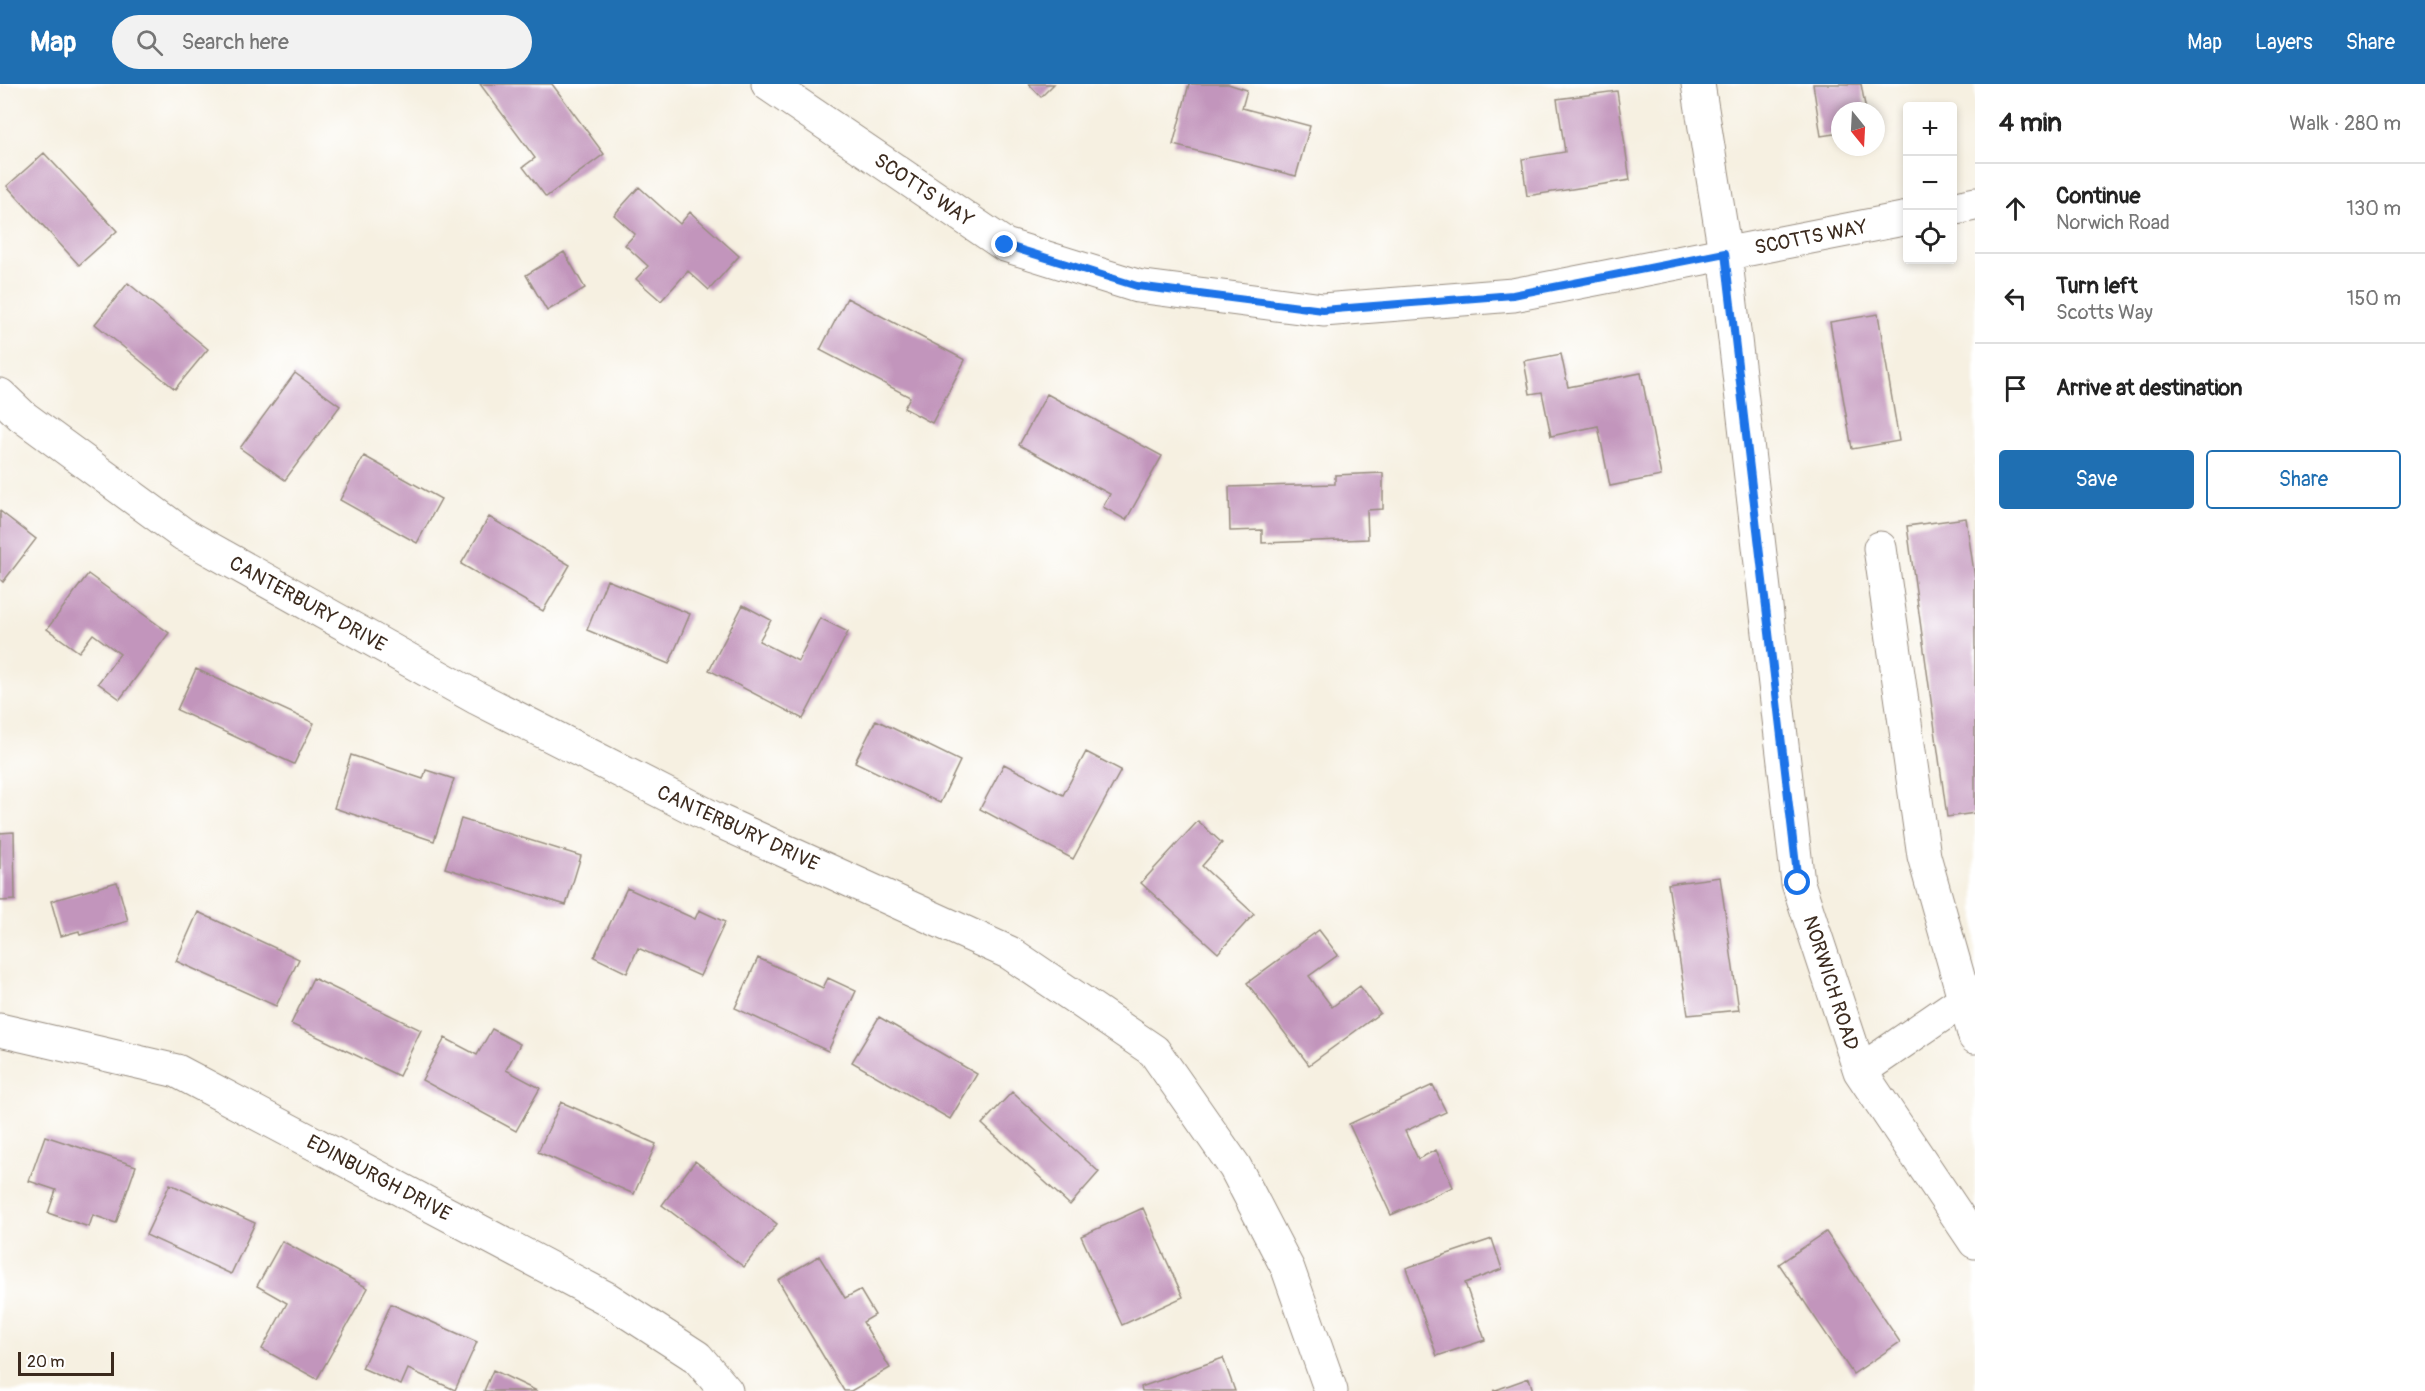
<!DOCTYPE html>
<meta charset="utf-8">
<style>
:root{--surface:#fff;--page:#f2f2f2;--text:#222;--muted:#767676;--line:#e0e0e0;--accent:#1f6fb2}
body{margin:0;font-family:Pangolin,sans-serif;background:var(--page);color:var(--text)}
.controls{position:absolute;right:18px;top:18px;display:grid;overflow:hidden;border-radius:6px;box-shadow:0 3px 9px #0003}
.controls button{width:54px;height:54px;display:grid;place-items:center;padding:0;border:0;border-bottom:2px solid var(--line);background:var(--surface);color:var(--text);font:30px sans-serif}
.compass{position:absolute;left:1831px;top:18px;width:54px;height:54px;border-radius:50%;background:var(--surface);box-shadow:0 3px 9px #0003;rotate:162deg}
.scale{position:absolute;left:18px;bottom:15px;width:96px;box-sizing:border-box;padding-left:6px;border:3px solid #3b2a1e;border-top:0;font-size:16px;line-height:21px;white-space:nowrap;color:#3b2a1e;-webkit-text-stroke:4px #fff;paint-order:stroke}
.stop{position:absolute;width:18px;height:18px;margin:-14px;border:4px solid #1a73e8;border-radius:50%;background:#fff}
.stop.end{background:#1a73e8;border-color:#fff;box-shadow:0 2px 6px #0008}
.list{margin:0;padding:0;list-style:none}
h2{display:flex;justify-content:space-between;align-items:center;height:78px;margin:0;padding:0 24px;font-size:26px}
h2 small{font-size:20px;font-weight:400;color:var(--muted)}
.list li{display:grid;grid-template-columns:39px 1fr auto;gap:18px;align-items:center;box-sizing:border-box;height:90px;padding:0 24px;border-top:2px solid var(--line)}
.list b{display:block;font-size:22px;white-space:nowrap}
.list p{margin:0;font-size:20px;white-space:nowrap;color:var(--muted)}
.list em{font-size:20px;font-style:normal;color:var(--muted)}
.actions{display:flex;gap:12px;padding:18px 24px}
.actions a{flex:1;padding:14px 0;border:2px solid var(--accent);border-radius:6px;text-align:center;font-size:21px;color:var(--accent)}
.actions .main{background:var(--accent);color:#fff}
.icon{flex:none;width:33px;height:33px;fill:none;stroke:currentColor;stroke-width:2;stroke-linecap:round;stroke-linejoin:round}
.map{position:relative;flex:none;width:1975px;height:1307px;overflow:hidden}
header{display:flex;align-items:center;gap:36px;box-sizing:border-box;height:84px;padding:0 30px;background:var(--accent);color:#fff}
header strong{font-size:28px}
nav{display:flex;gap:33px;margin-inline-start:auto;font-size:21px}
.search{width:420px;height:54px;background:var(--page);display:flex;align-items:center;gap:15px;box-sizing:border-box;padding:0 21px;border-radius:33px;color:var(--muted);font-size:22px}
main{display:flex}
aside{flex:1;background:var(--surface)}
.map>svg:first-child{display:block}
.building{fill:#c295bc}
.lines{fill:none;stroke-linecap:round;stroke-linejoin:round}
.minor-casing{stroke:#988d80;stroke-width:35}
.minor{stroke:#fff;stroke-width:33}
.route{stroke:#1a73e8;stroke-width:8}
.labels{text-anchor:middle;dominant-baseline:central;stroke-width:4.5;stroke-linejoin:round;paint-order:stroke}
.street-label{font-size:20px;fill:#3b2a1e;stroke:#fff}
</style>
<header>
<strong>Map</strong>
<div class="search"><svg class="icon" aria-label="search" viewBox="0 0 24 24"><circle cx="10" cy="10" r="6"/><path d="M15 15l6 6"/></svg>Search here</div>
<nav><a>Map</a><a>Layers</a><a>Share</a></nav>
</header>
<main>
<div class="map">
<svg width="1975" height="1307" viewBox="0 0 1975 1307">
<rect width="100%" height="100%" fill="#fff"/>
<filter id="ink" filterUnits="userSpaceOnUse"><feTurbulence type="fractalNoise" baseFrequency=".0167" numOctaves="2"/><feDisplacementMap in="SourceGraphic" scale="12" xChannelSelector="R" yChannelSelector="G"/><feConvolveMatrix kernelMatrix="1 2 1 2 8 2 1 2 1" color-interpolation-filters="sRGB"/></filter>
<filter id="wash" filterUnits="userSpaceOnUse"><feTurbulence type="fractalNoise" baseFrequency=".008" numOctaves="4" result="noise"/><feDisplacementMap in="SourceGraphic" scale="24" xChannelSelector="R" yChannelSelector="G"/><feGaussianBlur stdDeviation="1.35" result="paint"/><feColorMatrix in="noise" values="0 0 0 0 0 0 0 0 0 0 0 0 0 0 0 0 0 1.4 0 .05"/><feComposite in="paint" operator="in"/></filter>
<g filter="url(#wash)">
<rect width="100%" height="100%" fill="#f6f0e1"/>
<g id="blocks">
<!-- building -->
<path class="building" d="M480 0H552L604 70 546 113 523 83 535 74Z
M1029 0H1054L1041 13Z
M1189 0H1228L1247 6 1242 24 1310 42 1296 92 1173 61Z
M1813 0H1861L1866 27H1840V49L1821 52Z
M1617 7 1630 96 1527 112 1522 75 1565 68 1557 15Z
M44 69 117 147 79 181 7 102Z
M639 103 680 140 690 128 739 172 709 206 688 187 661 217 636 195 648 182 625 161 635 150 614 131Z
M564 168 585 204 547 227 526 191Z
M128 199 208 265 175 305 95 240Z
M847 214 965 276 932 339 904 324 910 313 820 266Z
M1878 230 1899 357 1852 365 1830 238Z
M1561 270 1568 303 1641 289 1661 392 1610 402 1598 342 1551 352 1542 308 1530 310 1524 277Z
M295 289 340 322 285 396 240 364Z
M1047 310 1162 372 1126 436 1103 423 1110 410 1019 361Z
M364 372 441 415 417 459 340 416Z
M1383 389V425L1367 426 1368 455 1262 459V446L1230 447 1229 403 1335 400V391Z
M0 427 36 455 3 498 0 495Z
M489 433 570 481 543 527 461 480Z
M1966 434 1975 495V729L1947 733 1907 442Z
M88 490 169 549 120 615 98 599 120 570 93 550 79 568 47 545Z
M607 496 690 530 669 580 587 546Z
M743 521 771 536 759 557 798 577 820 534 848 548 803 635 709 586Z
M196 585 314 639 294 680 177 626Z
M876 636 960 677 940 719 855 678Z
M1086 668 1121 686 1073 775 980 725 1004 680 1063 711Z
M351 671 423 695 426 686 454 695 434 757 334 724Z
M461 735 581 772 566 821 445 784Z
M1198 737 1222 759 1202 782 1254 830 1218 869 1141 799Z
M14 748 15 816 0 817V749Z
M1720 793 1739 926 1688 931 1668 800Z
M117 798 128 837 80 851 79 847 61 852 51 817Z
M627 804 695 835 699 826 725 838 700 892 638 864 627 889 594 873Z
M198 828 299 875 276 922 176 877Z
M1319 846 1338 871 1309 892 1332 923 1360 902 1380 929 1309 981 1247 899Z
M758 874 823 904 828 894 856 907 828 967 735 924Z
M313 894 421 946 399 992 291 940Z
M879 933 977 990 950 1035 852 978Z
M492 945 520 960 506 986 540 1004 516 1047 422 996 445 954 477 971Z
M1433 1001 1446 1028 1405 1047 1418 1075 1436 1066 1453 1103 1391 1131 1349 1040Z
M1012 1008 1099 1088 1070 1121 982 1040Z
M561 1018 656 1060 634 1110 538 1068Z
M45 1052 136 1082 116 1139 93 1131 89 1143 48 1129 56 1106 29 1097Z
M695 1077 777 1140 744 1183 662 1121Z
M170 1100 255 1139 231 1190 146 1151Z
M1143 1124 1183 1213 1122 1241 1081 1152Z
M1826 1148 1900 1258 1853 1290 1779 1180Z
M1492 1155 1502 1185 1465 1199 1485 1256 1437 1272 1406 1184Z
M282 1157 368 1204 317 1295 262 1265 287 1219 257 1202Z
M819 1172 845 1214 860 1206 875 1231 863 1238 890 1284 851 1307H844L778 1196Z
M391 1220 477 1258 455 1306 408 1285 401 1301 362 1284Z
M1223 1274 1235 1307H1142L1141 1303Z
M493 1286 537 1307H484Z
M1529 1294 1533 1307H1493Z"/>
</g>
</g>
<g filter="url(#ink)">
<use href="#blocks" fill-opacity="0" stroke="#988d80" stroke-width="1.5"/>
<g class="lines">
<!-- minor casing -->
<g class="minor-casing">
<path id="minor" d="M768 0 1005 161 1137 202 1323 226 1513 211 1908 134
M1698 0 1725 169 1798 799 1860 987 1975 1158
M1952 125 1975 120
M0 311 22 332 183 450 477 614 717 736 1010 869 1154 967 1235 1083 1288 1185 1331 1307
M1880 464 1924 772 1975 953
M0 946 177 987 606 1214 697 1273 726 1307
M1860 987 1975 908"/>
</g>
<!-- minor -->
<use href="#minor" class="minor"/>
</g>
</g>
<g class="lines" filter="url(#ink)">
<!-- route -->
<path class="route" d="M1005 161 1137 202 1323 226 1513 211 1725 169 1798 799"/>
</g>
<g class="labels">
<!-- street labels -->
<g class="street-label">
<text transform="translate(924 106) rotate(34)">SCOTTS WAY</text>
<text transform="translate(1811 153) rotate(-11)">SCOTTS WAY</text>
<text transform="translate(308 520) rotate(29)">CANTERBURY DRIVE</text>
<text transform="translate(738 744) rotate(25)">CANTERBURY DRIVE</text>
<text transform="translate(1831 899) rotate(72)">NORWICH ROAD</text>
<text transform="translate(379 1094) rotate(28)">EDINBURGH DRIVE</text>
</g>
</g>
</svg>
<div class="controls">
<button>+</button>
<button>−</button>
<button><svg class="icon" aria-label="locate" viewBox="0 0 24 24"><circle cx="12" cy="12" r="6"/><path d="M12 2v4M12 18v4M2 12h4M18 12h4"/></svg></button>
</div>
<svg class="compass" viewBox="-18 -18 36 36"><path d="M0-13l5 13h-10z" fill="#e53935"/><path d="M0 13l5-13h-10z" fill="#767676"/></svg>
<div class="scale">20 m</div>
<div class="stop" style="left:1798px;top:799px"></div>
<div class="stop end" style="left:1005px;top:161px"></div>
</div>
<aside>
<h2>4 min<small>Walk · 280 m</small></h2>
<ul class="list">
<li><svg class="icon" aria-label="ahead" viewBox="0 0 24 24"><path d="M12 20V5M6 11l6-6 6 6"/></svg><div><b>Continue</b><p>Norwich Road</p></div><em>130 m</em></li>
<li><svg class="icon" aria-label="left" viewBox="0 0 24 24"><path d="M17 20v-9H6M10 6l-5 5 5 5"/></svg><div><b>Turn left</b><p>Scotts Way</p></div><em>150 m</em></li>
<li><svg class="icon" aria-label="arrive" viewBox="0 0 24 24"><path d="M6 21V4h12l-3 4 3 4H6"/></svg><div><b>Arrive at destination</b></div></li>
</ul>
<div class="actions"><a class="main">Save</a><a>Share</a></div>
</aside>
</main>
